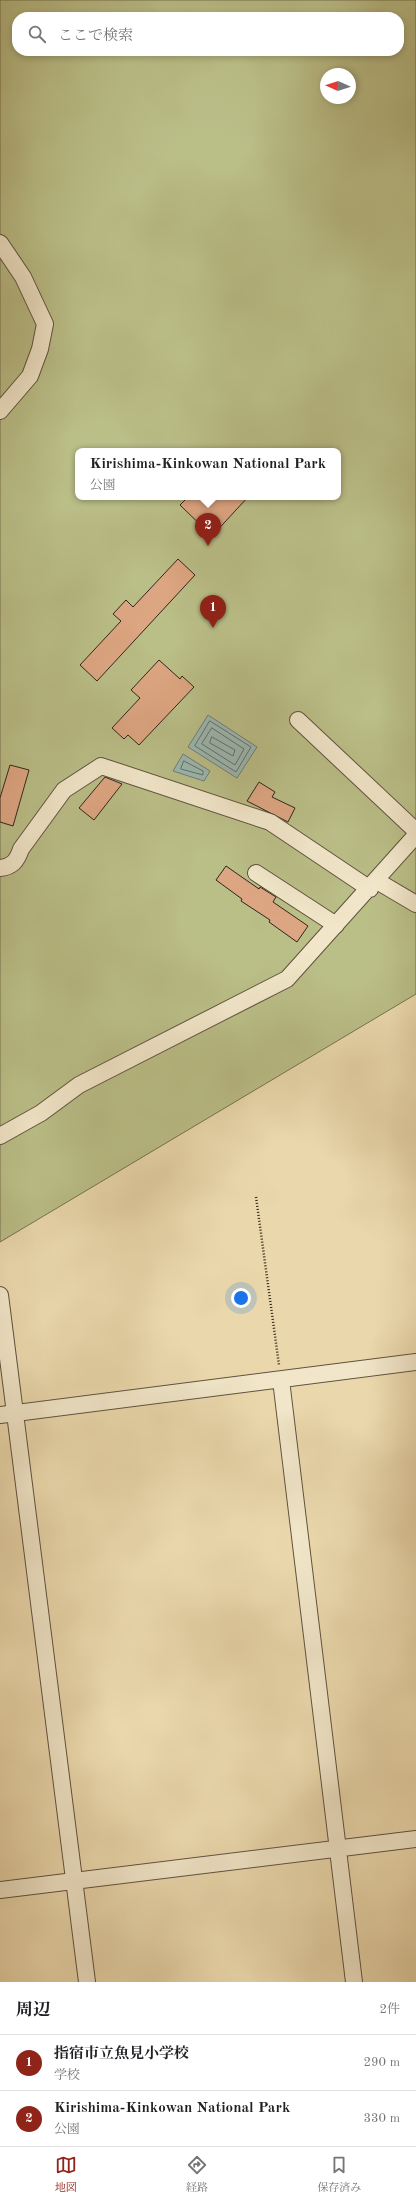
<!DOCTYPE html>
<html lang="ja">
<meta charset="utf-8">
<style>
:root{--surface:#fff;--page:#f6f6f6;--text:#202124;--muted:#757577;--line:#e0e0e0;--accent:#8f2418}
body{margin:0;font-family:"Old Standard TT","Noto Serif JP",serif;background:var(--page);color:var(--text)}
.compass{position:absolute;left:320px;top:68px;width:36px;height:36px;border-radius:50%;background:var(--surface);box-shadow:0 2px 6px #0003;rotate:273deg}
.you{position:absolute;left:241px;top:1298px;width:14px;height:14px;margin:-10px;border:3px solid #fff;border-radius:50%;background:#1a73e8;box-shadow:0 0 0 6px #1a73e833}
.badge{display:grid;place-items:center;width:26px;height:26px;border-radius:50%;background:var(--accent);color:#fff;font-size:13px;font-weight:700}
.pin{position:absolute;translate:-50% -33px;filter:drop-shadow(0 1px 2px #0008)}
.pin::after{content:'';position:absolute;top:21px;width:14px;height:12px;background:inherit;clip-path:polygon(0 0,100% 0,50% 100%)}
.popup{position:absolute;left:75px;top:448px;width:266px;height:52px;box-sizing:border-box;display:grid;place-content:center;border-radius:8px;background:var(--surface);filter:drop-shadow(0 1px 3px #0005);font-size:13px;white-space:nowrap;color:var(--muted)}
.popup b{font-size:15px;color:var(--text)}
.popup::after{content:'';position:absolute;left:50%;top:100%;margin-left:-8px;border:8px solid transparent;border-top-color:var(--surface)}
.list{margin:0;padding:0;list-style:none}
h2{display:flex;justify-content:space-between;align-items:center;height:52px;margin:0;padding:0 16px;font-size:17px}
h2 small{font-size:13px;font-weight:400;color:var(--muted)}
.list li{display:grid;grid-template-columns:26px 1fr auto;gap:12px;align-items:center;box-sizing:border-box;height:56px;padding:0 16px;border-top:1px solid var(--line)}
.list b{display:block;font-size:15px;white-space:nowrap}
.list p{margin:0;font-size:13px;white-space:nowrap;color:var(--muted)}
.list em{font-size:13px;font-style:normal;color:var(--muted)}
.icon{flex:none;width:22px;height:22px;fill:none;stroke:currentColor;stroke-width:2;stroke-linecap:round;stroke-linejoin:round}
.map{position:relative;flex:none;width:416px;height:1982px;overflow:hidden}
.search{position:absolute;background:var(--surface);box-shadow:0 2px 6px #0003;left:12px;right:12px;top:12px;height:44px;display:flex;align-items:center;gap:10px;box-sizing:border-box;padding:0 14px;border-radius:16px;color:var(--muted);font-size:15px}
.sheet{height:164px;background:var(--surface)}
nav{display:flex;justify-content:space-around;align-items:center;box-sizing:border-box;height:56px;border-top:1px solid var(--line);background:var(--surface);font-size:11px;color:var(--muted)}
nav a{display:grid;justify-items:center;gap:2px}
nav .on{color:var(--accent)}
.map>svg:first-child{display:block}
.green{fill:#babe87;stroke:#767251;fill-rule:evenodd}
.water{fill:#9ab8b2;stroke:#707d76}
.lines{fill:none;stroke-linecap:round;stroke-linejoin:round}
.shore{stroke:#666e66;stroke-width:1}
.building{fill:#dda682;stroke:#32251b}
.minor-casing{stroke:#60523f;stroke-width:18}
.path{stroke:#32251b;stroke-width:2.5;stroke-dasharray:1 2;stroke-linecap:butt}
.minor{stroke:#f1e6c9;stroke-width:16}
</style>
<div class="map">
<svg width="416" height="1982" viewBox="0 0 416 1982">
<rect width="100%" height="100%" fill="#ead8ac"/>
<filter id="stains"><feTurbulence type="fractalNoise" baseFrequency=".005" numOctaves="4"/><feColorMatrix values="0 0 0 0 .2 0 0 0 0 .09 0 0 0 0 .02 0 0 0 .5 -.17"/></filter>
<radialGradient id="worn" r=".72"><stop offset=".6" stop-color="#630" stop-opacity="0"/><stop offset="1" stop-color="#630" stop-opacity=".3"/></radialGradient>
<!-- green -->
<path class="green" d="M0 0H416V994L0 1242ZM17 17H399V51H17ZM326 74H350V98H326ZM78 451H338V497H78Z"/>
<!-- water -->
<path class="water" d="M208 715 257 747 237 778 188 747Z
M183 754 210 771 204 781 173 771Z"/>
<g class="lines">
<!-- shore -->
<path class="shore" d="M210 721 251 747 236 772 195 746Z
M212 728 244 749 235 765 202 744Z
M212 737 235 750 233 756 210 743Z
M184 761 203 771V775L181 769Z"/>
</g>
<!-- building -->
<path class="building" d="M188 497H248L212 536 180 505Z
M178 559 195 575 97 681 80 665 121 621 113 614 126 600 133 607Z
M159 660 180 679 182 676 194 687 139 745 128 735 124 739 112 728 140 698 131 690Z
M10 765 29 770 13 826 0 822V798Z
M105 777 122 784 94 820 79 808Z
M259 782 275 792 272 797 295 808 288 822 247 801Z
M226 866 259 889 260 887 276 897 273 902 308 926 297 942 269 922 270 920 241 901 242 899 216 880Z"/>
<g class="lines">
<!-- minor casing -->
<g class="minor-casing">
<path id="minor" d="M0 243 23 277 45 324 40 349 30 376 0 411
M298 720 416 831
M0 868C12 867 17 861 21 849L64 790 101 766 270 822 370 889
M256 873 336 925
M377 881 416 904
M0 1136 41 1113 79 1085 287 979 416 835
M0 1295 87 1982
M281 1380 354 1982
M0 1415 416 1362
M0 1890 416 1839"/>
</g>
<!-- path -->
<path class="path" d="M256 1197 279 1365"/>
<!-- minor -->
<use href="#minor" class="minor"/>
</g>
<rect width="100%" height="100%" filter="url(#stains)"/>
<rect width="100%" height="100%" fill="url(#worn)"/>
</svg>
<svg class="compass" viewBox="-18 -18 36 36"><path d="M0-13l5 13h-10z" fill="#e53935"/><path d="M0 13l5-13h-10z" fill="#757577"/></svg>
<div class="you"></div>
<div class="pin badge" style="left:213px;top:628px">1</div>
<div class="pin badge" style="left:208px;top:546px">2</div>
<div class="popup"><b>Kirishima-Kinkowan National Park</b>公園</div>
<div class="search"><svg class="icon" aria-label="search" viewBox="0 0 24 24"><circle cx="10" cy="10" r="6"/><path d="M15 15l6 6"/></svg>ここで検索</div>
</div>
<section class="sheet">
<h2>周辺<small>2件</small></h2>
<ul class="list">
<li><span class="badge">1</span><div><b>指宿市立魚見小学校</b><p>学校</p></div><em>290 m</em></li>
<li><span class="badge">2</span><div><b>Kirishima-Kinkowan National Park</b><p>公園</p></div><em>330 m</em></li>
</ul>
</section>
<nav>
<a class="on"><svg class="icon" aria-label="map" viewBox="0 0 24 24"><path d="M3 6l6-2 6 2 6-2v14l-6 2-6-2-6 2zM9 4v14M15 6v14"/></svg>地図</a>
<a><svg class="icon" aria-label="directions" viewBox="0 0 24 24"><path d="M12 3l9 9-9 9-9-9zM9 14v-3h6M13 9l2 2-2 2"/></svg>経路</a>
<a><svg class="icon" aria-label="saved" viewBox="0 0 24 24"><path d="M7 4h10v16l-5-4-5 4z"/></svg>保存済み</a>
</nav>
